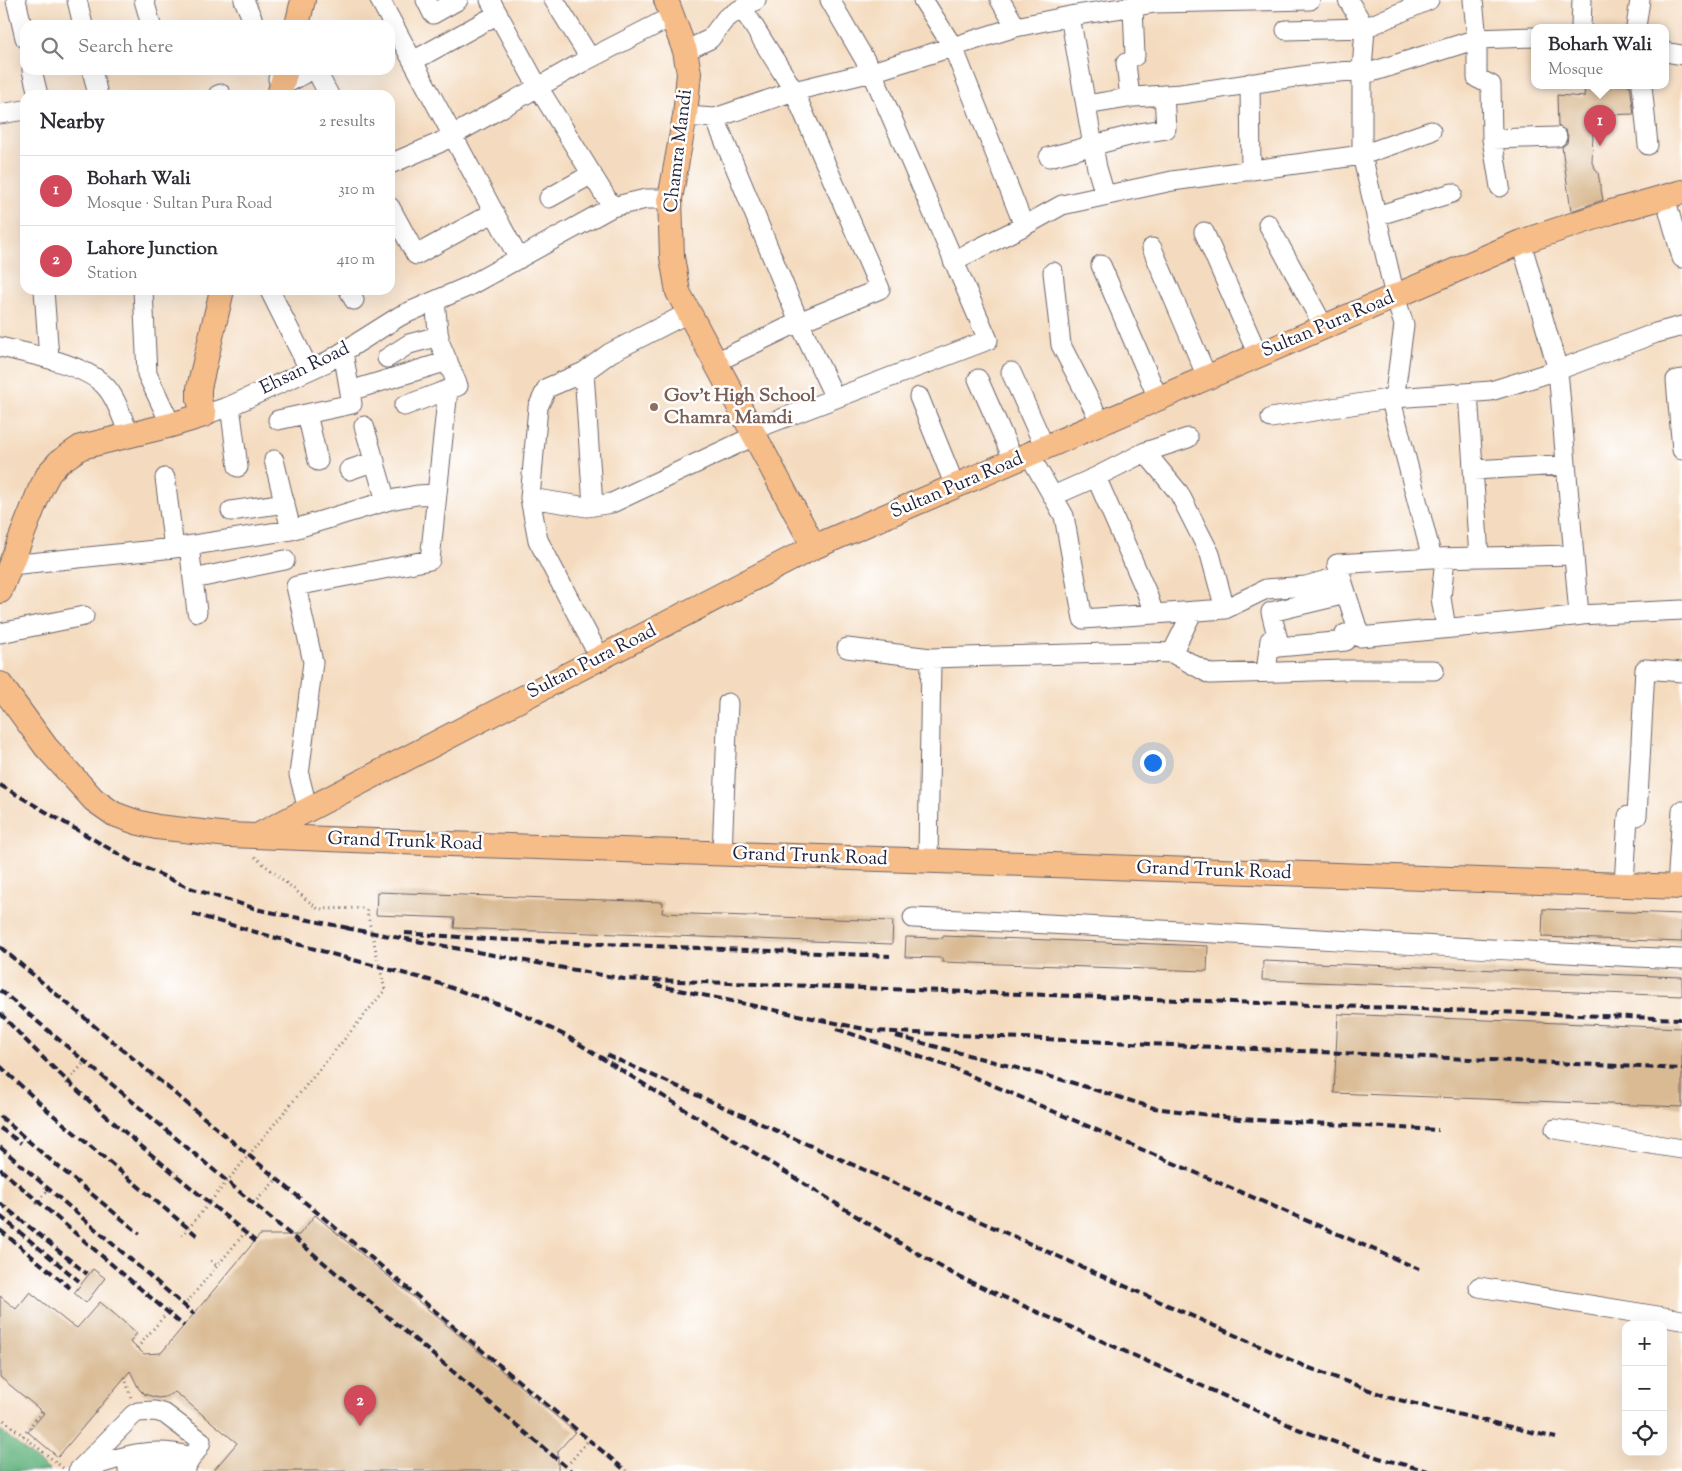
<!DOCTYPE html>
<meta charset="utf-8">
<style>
:root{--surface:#fff;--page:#f7f7f7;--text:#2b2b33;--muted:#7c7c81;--line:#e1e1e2;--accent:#d1495b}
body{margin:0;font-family:"Sorts Mill Goudy",serif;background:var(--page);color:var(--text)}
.controls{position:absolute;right:15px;bottom:15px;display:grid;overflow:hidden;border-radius:10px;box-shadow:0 5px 20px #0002}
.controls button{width:45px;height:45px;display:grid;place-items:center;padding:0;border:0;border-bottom:1px solid var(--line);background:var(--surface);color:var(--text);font:25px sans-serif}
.you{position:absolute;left:1152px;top:762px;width:18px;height:18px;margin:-12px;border:4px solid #fff;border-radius:50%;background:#1a73e8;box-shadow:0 0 0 8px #1a73e833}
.badge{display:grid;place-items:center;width:32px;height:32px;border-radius:50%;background:var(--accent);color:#fff;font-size:16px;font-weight:700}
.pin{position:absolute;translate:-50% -41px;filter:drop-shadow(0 1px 2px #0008)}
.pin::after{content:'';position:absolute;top:26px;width:18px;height:15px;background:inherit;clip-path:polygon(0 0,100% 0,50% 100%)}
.popup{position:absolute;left:1531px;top:24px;width:138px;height:65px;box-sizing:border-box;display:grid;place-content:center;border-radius:10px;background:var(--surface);filter:drop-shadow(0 1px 4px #0005);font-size:16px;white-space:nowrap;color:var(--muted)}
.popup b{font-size:19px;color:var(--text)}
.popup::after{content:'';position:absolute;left:50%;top:100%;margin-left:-10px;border:10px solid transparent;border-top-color:var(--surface)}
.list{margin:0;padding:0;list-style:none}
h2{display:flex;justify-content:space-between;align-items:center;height:65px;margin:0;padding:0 20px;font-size:21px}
h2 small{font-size:16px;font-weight:400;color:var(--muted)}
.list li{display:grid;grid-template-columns:32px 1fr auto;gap:15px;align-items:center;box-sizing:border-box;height:70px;padding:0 20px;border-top:1px solid var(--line)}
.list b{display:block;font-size:19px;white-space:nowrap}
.list p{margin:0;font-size:16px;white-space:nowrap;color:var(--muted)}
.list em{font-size:16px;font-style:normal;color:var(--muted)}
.icon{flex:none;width:28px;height:28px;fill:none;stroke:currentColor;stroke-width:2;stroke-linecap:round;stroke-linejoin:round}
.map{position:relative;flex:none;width:1682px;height:1471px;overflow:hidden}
.search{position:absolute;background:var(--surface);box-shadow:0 5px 20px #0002;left:20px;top:20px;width:375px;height:55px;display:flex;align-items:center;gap:12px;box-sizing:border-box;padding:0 18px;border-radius:15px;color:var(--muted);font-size:19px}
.panel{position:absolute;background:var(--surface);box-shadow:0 5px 20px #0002;left:20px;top:90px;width:375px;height:205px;border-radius:15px}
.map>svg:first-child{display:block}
.forest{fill:#62b27e;stroke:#426a5c}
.building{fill:#d9ba93}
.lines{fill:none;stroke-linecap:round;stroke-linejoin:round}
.minor-casing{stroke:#6c6369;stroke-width:21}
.major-casing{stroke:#6c6369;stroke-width:26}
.path{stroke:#6c6369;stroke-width:3;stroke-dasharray:1 4;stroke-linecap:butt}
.minor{stroke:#fff;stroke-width:19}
.major{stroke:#f7bd88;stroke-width:24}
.rail{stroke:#22223b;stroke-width:4;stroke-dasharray:8 4;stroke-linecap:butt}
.path-bridge{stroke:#6c6369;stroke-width:3;stroke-dasharray:1 4;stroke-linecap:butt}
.education-dot{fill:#8d6e63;stroke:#fff;stroke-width:2}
.labels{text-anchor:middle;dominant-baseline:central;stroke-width:5;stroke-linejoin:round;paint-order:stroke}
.street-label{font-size:19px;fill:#22223b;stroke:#fff}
.education-label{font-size:19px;font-weight:bold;fill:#785e54;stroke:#fff;text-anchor:start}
</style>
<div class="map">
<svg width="1682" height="1471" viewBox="0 0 1682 1471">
<rect width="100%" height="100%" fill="#fff"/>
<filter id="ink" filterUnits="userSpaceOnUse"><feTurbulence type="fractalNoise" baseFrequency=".02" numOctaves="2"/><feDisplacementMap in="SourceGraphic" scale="10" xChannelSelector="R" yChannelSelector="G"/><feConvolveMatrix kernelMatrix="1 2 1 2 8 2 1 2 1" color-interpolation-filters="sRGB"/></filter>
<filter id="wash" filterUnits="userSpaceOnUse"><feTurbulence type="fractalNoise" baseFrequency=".0096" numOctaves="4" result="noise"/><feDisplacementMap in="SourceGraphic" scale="20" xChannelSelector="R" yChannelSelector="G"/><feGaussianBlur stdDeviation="1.12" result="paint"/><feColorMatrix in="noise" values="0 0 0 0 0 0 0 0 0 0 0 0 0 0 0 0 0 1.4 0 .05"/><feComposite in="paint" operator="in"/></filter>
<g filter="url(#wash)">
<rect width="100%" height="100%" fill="#f4dbbf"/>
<!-- forest -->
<path class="forest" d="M0 1430 50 1471H0Z"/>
<g id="blocks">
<!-- building -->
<path class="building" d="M1585 85H1630L1634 114 1601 115 1600 132H1593L1592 163 1598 173 1603 200 1571 211 1562 147 1567 143 1568 136 1566 131 1558 126 1557 95 1584 97Z
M377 892 663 902 662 913 893 921 892 944 454 928 455 918 376 915Z
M1543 909 1682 914V942L1542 937Z
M943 936 1208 946 1207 971 942 962V958L905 957 906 937 943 938Z
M1263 961 1682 977V996L1262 980Z
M1338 1014 1682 1028V1107L1334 1093Z
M315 1215 575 1432 558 1451V1471H213L237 1443 175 1392 165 1397 158 1398 144 1394 139 1389 130 1371 58 1457 28 1432 44 1413 0 1377V1296L16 1309 30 1292 71 1325V1324L77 1328 100 1302 137 1333 130 1342 144 1354 161 1353 260 1235H299Z
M93 1269 105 1278 86 1303 74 1293Z"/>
</g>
</g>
<g filter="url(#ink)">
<use href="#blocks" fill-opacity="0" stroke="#6c6369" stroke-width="1"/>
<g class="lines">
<!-- minor casing -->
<g class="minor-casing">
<path id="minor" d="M16 0 25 38
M77 0 83 25
M144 0 151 25
M244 0 255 25
M380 0 519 259
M426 0 433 14 458 0
M490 0 538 87 612 207
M554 0 590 58
M923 0 953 47 1024 226
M1000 0 1016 27
M1348 0 1365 28 1362 70V155L1395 296 1404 325 1393 408 1432 558 1574 555
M1473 0 1477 39V78L1491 85 1492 139 1557 137
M1133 7 1135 56
M1070 16 1097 168 1105 195
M1581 27 1582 0
M1636 27 1640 0
M1286 30 1365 28 1429 0
M685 51 710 39 726 18 756 0
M1665 52 1682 55
M413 61 498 14
M1126 63 1130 98
M32 70 38 95
M92 70 98 95
M316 70 329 95
M1362 75 1477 39 1535 37
M278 79 282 86 311 70
M1250 83 1251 171
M1642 85 1648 145
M218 95 221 94
M1086 105 1134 97 1181 94 1316 74 1362 70
M0 114 25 110
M685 116 715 118 794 91 872 72 1016 27 1070 16 1154 3 1310 0
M715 118 799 322 835 398
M1492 139 1500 187
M1049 157 1140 133 1166 129 1164 95
M390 164 439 143 581 63 673 16
M1665 197 1682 258
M549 198 592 174
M390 207 416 255 494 212
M1376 216 1452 193
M1268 224 1324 327
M1204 232 1258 355
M1521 242 1558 370 1579 615 1682 610
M1152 248 1207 377
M953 261 1024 226 1062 205 1172 181 1362 155 1431 131
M1101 265 1158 398
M1053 272 1061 345 1101 423
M44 290 49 358
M143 290 147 374 171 425
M349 290 354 300
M270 291 309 369
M0 347C28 353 86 365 105 386 117 398 122 419 129 434
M387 358 409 344 439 336
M716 362 799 322 880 289 794 91 743 9
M584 372 593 506
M1011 372 1045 448
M978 379 1014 461
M1682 379 1676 380 1682 450
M350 391 448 361
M1468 393 1479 557
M919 397 955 486
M230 406 238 467
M404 406 458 386 439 341 435 301
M307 414 318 461
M204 415 230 406 327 362 400 316 467 287 612 207 646 199H670
M1271 418 1394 398 1491 391 1558 370 1656 333 1682 326
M278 420 352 404 343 352
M364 426 386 501
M752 430 988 340 872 72 830 0
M1145 452 1179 493 1210 554 1225 609
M1029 454 1064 516 1083 619 1225 609 1266 589 1306 586 1341 576
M274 460 291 530
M349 470 375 461
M1474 470 1566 465
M1096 477 1146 591 1154 614
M165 478 174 548
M1053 496 1096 477 1145 452 1188 438
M530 498 587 507 612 503 754 436
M231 511 285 503
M189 546 197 612
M1432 558 1337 564 1360 637 1584 615
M1445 558 1441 598 1446 628
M11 565 174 548 291 530 390 500 417 495 436 494
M193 579 285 560
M0 633 84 616
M1278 640V647L1346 641 1345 634 1358 631
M847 648 931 658 1143 652 1172 653 1193 611
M1172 653 1210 674 1344 670H1434
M600 658 538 540 530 498 538 407 547 388 584 372 610 353 690 312
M1266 672 1270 640H1278L1271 612 1346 594
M308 810 299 775 313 662 296 586 430 560 448 390
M722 854 728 703
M928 861 931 658
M1624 885 1628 816H1637L1645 669 1682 672
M1677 887 1682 811
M913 918C1170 928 1426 947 1682 959
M1555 1129 1682 1149
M1479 1287 1682 1320
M82 1470C120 1457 151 1445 191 1457
M78 1471 133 1415 138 1412 155 1411 165 1414 201 1441C200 1451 187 1459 185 1471
M128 1471C144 1462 169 1467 186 1471"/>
</g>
<!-- major casing -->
<g class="major-casing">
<path id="major" d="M666 0 685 51 689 73 685 116 670 199 672 257 678 292 814 547
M297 25 303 0
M279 95 286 70
M0 591 40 490 49 473 59 462 81 447 171 425 204 415 199 400V388L222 290
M0 684 46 747 94 800 114 814 136 822 157 827 229 835 449 844 1682 887
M257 836 814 547 1521 242 1611 212 1682 192"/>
</g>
<!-- path -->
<path class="path" d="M255 857 318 909 366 908
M66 1084 88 1058
M257 1200 275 1181
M36 1204 52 1185
M211 1261 217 1266
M187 1302 243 1235
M137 1348 166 1314
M125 1377 131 1398
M0 1417 63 1468
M23 1436 42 1411
M570 1462 587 1442"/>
<!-- minor -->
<use href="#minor" class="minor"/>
<!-- major -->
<use href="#major" class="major"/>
<!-- rail -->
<path class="rail" d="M0 785 134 863 190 888 260 910 353 929
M193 914 346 958 429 980 512 1009 568 1037 898 1242 957 1276 1298 1429 1379 1458 1428 1471
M346 928 624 979 1682 1019
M405 933 486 939 890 956
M0 947 626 1471
M655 985 874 1031 1682 1069
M0 990 571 1471
M0 1013C77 1098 169 1168 255 1241
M837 1029 953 1068 1419 1269
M896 1036 1070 1082 1154 1108 1240 1119 1438 1130
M607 1055 1304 1366 1391 1398 1556 1438
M0 1066 46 1109 200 1238
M0 1116 42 1153 140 1234
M0 1128 21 1143
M0 1147 194 1314
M0 1169 184 1326
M0 1203 87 1274
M0 1216 79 1281
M0 1230 70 1288"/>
<!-- path-bridge -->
<path class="path-bridge" d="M182 1236 385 990 366 908"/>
</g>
</g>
<!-- markers -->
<circle class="education-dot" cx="654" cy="407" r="5"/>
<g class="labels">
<!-- street labels -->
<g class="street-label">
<text transform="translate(679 151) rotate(-83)">Chamra Mandi</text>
<text transform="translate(1328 325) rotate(-23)">Sultan Pura Road</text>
<text transform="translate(305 369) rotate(-26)">Ehsan Road</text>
<text transform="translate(957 486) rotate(-23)">Sultan Pura Road</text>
<text transform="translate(592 662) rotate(-27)">Sultan Pura Road</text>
<text transform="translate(405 842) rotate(2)">Grand Trunk Road</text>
<text transform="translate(810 857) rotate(2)">Grand Trunk Road</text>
<text transform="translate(1214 871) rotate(2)">Grand Trunk Road</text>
</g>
<!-- education labels -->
<g class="education-label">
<text x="664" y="396">Gov't High School<tspan x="664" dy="22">Chamra Mamdi</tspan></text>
</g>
</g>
</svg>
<div class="controls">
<button>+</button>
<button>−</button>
<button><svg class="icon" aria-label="locate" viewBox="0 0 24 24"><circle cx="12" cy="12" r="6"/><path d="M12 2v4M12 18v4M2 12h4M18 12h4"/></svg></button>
</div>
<div class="you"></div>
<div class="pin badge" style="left:1600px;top:146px">1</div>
<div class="popup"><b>Boharh Wali</b>Mosque</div>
<div class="pin badge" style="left:360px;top:1426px">2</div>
<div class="search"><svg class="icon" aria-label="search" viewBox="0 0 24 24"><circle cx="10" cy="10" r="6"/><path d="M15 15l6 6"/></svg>Search here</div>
<section class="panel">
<h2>Nearby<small>2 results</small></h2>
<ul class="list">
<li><span class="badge">1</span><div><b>Boharh Wali</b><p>Mosque · Sultan Pura Road</p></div><em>310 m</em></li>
<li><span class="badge">2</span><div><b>Lahore Junction</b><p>Station</p></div><em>410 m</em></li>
</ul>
</section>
</div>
